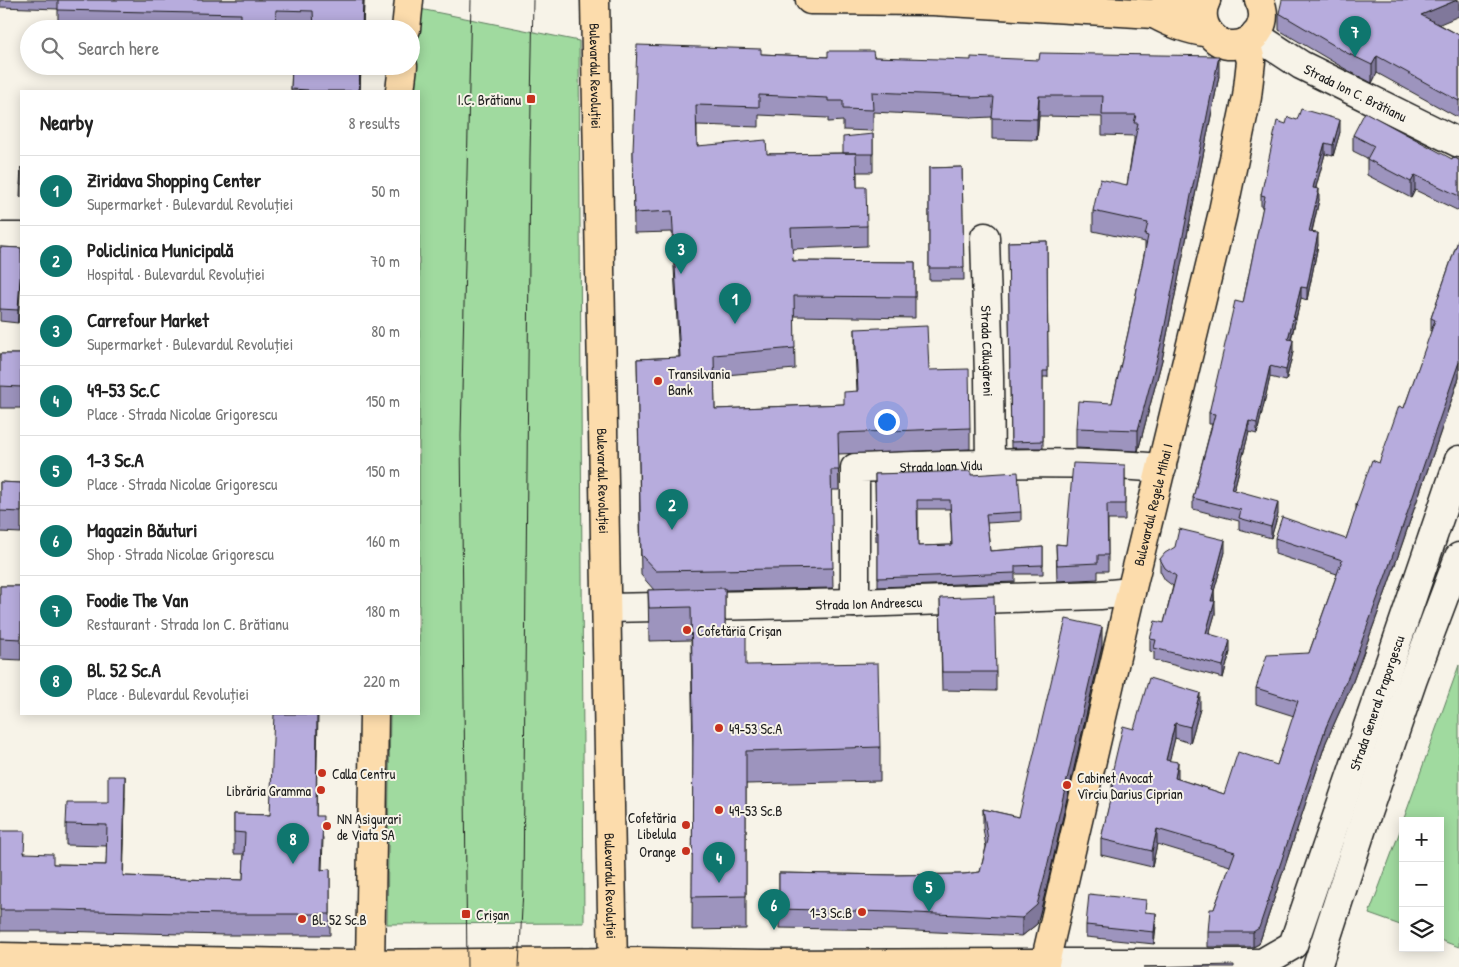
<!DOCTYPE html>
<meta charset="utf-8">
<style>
:root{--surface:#fff;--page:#f2f2f2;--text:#222;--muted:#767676;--line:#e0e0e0;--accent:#0f766e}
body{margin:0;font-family:"Patrick Hand",sans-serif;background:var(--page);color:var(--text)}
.controls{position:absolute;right:15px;bottom:15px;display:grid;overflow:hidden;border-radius:0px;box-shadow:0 2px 12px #0003}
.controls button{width:45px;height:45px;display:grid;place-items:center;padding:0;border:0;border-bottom:1px solid var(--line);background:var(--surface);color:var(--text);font:25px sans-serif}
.you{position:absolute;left:886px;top:421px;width:18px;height:18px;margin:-12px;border:4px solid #fff;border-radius:50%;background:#1a73e8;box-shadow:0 0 0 8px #1a73e833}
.badge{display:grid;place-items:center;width:32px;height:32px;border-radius:50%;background:var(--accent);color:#fff;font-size:16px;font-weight:700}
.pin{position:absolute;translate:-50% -41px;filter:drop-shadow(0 1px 2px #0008)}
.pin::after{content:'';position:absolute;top:26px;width:18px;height:15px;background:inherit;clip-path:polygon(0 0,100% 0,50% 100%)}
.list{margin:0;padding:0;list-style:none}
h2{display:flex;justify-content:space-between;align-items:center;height:65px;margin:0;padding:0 20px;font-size:21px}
h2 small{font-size:16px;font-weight:400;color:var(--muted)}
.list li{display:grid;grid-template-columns:32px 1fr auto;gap:15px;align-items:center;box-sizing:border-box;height:70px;padding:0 20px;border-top:1px solid var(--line)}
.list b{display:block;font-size:19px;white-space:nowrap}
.list p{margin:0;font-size:16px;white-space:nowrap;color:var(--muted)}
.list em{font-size:16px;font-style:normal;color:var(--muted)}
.icon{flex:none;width:28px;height:28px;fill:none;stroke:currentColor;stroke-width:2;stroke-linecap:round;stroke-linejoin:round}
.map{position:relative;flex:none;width:1459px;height:967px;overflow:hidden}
.search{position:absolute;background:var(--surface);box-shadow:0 2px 12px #0003;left:20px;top:20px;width:400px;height:55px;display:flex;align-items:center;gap:12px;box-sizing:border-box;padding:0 18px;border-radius:28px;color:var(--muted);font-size:19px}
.panel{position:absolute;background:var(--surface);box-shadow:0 2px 12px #0003;left:20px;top:90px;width:400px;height:625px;border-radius:0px}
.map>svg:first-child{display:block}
.green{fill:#a0da9f;stroke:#5e7b5e}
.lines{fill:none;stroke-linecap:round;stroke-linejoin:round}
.minor-casing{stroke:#1c1c1c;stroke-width:31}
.major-casing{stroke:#1c1c1c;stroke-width:31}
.minor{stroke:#f7f3e8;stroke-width:28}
.major{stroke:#fcdcac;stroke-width:28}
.tram{stroke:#1c1c1c;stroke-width:1}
.wall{fill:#9d94be;stroke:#1c1c1c;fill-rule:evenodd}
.shaded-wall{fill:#80789b;stroke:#1c1c1c}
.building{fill:#b7acdd;stroke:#1c1c1c;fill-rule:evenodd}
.poi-dot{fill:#c8321e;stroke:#f7f3e8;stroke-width:2}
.labels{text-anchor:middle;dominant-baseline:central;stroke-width:4;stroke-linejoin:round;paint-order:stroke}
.street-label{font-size:14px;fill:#1c1c1c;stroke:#f7f3e8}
.poi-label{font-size:14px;fill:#1c1c1c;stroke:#f7f3e8;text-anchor:start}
</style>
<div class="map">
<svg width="1459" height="967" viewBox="0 0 1459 967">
<rect width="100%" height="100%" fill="#f7f3e8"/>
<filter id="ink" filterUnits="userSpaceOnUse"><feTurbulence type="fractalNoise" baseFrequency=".02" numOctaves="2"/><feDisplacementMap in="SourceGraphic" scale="10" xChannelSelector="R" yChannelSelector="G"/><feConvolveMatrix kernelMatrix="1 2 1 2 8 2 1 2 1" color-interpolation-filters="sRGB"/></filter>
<g filter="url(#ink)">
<!-- green -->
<path class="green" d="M420 9 579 41 584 923 387 924 390 714H419V91H413Z
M1459 665V947L1440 940V821H1403Z
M1403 823V926L1369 914Z"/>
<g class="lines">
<!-- minor casing -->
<g class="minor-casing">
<g id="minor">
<path id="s1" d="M1255 35 1301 65 1459 143"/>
<path d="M0 237H21"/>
<path id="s2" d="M985 237 989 376 990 464"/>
<path id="s3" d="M855 603V468C957 465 1060 459 1162 468"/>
<path id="s4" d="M607 608 855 603 1100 595 1131 592"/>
<path id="s5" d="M1045 963H1262L1293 945 1459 460"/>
<path d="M1317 967 1365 819 1413 679 1459 557"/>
</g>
</g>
<!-- major casing -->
<g class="major-casing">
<g id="major">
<path id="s6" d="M595 0 613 967"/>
<path d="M810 0 933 1 1154 14C1173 6 1186 1 1206 0"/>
<path d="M1206 0C1205 3 1203 8 1203 11 1201 28 1216 46 1233 45 1257 45 1270 20 1259 0"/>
<path d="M1154 14C1174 25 1187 29 1209 33"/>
<path d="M406 29 409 0"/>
<path d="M400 91 403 66"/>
<path d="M0 957 346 964 642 962 762 964 1045 963"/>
<path d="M370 967 374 714"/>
<path id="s7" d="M1044 967 1131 592 1222 216 1247 97 1251 61 1246 42"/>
</g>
</g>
<!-- minor -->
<use href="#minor" class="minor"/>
<!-- major -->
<use href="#major" class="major"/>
<!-- tram -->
<path class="tram" d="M467 967 461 436 471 0
M519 967 523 889 530 157 533 0"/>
</g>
<!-- wall -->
<path class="wall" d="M0 0H364L363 29H313V27L276 26V29H173L58 26V9L0 7Z
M1279 13 1439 24 1459 35V118L1377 73 1372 83 1347 70 1279 30Z
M761 54 828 57H874L1219 76 1162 360 1138 451 1076 448V428L1112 403 1128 333 1145 250V242L1093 231V211L1127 185 1134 141V136L1102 135V117L1039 116 1037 140 992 139V117L971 118V117L873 112V131L843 130V121L828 122V118L759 115V127L697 125V146L767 154 843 153 873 134V172H857V187L867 226V246L792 249 793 261 915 262V318L794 316 795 369 714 376 715 409 844 404 857 391 855 350V329L929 370 970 428V449L838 454 839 490H831L833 588 725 590V628L746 665 880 747V781L746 784V929L692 930 693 753 691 640 649 641 648 590H654L641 575 637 359 679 357 672 232 634 233 633 151Z
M292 66H361L360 91H291Z
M1286 124 1340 132 1333 156 1325 154 1317 183 1316 188 1319 200 1312 232 1318 245 1307 300 1301 298 1291 340 1293 352 1286 381 1270 377 1257 434 1249 432 1234 490 1278 514 1271 538 1239 529V521L1193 509V498L1212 424H1209V413L1243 303 1263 207H1261V195Z
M1353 135 1452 159 1459 160V211L1415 190 1411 198 1367 175V158L1353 151Z
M21 167V198L20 197Z
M962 167 964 280H929V168Z
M1459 238V378L1386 591 1352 684 1326 742 1259 944 1253 947H1208V932L1214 909 1230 866 1157 844 1152 867 1101 855V839L1113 789H1112V773L1134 729 1200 709 1190 743 1175 738 1169 760 1178 779 1224 794 1277 765 1294 716 1256 704V688L1309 653 1337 574 1275 554V538L1346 539 1356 511V505L1379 463 1404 408 1431 333V318Z
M1047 241 1048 377H1043V448H1011L1008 242Z
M0 247 21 248 18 323 0 321Z
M0 354H21V408H0Z
M1125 465V520H1108V571H1098V579L1057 581 1056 544 1066 545Z
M875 474 971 475 1021 512V521L987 523 990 551 1043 547V574H1015V582L878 587V541H876ZM918 509H950L952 545 918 546Z
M0 482 21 483V533L0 532Z
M1225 552 1214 591 1215 614 1209 634 1230 652 1223 678 1154 660V652L1150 651V639L1164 623 1173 586 1165 580 1160 571V559Z
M0 586H21V660L0 659Z
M940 598 996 672V691L942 690Z
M1102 646 1047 886 1037 924 1022 936 894 930 779 928V873L894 875 964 874 980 872 986 847 983 828V809L1019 817Z
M318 714 316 816 323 838 322 870 330 869V935H225L53 931H0V831L25 853 53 864 106 865 107 846 66 845V824L108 803 125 797 123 876 243 880 244 854H234V814L270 815Z
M1146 912 1156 926 1154 944 1086 937V925Z"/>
<!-- shaded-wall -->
<path class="shaded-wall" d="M363 0H364L363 29H362Z
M1457 0H1459V16L1421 32V15Z
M1219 56V76L1162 360 1138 451V430Z
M1377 56V73L1372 83V65Z
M360 66H361L360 91H359Z
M1039 96V116L1037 140V119Z
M1340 120V132L1333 156V145Z
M1325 143V154L1317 183 1313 199V188L1317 171Z
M1415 175V190L1411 198V182Z
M1319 189V200L1309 243V232Z
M1318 233V245L1307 300V288Z
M21 264V276L18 323V310Z
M1301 287V298L1288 350V339Z
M1293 340V352L1286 381V370Z
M1459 362V378L1386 591 1352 684 1326 742 1259 944 1253 947V932L1326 727Z
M1270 366V377L1257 434V423Z
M1249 421V432L1231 501V489Z
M1278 502V514L1271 538V527Z
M1225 540V552L1214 591V602L1211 613 1212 589Z
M1215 601V614L1206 646V633Z
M1102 627V646L1047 886 1037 924 1022 936V918Z
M1230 640V652L1223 678V666Z
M1200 693V709L1190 743V727Z
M1175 723V738L1166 775V760Z
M1178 762V778L1175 794V778Z
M125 776V797L123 897V876Z
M1157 829V844L1152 867V851Z
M1156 913V926L1154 944V932Z"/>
<!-- building -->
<path class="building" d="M58 0H363L362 29H314L313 11 276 10 275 29H241V14L58 10Z
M1282 0H1457L1421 15 1459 35V101L1377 56 1372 65 1347 53 1279 13Z
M637 45 761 49V54L828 57V51H873L874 57 971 60V57L1039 60 1040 53 1219 56 1162 340 1138 430 1076 428 1078 401 1112 403 1128 333 1148 236 1145 235 1148 223 1093 211 1100 179 1127 185 1138 123H1134L1136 115H1102L1103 96H1039L1037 119 992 118 994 97 971 98V96L872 92 873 110 843 109V101H828V98L759 95V107L696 105 697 146 766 140 767 154 856 153 857 187H866L867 226 791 228 793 261 915 262V297L794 296 795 348 714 355 715 409 844 404V392L858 391 855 329 927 326 929 370 969 369 970 428 838 433 839 470H831L833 568 656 571 641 555 637 359 680 357 672 211 634 213 633 151Z
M292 66H360L359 91H308V90L291 89Z
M1301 109 1340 120 1333 145 1325 143 1317 171 1313 188 1319 189 1309 232 1318 233 1307 288 1301 287 1288 339 1293 340 1286 370 1270 366 1257 423 1249 421 1231 489 1278 502 1271 527 1239 518 1241 510 1193 498 1215 414 1209 413 1235 301 1243 303 1265 196 1261 195 1277 121 1286 124 1288 117 1297 120Z
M1365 112 1452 159 1453 157 1459 160V196L1415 175 1411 182 1367 159 1374 146 1353 135Z
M873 134V154H856V153H843V137Z
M21 167V185H20Z
M962 167 964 268H929V168Z
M1459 238V362L1386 575 1352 668 1326 727 1259 928 1253 932H1208L1210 909H1214L1235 852 1157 829 1152 851 1101 839 1116 774 1112 773 1123 726 1134 729 1149 678 1200 693 1190 727 1175 723 1166 760 1178 762 1175 778 1224 794 1238 752 1277 765 1298 701 1256 688 1267 655 1309 653 1342 560 1275 538 1282 517 1346 539 1357 506 1356 505 1372 460 1379 463 1399 406 1404 408 1435 320 1431 318Z
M1047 241 1048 371H1043V441L1011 442 1008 242Z
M0 247 21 248V264L18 310 0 309Z
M0 354H21V387L0 386Z
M1073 463 1125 465V504H1107L1108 555H1098V563L1057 565 1056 544 1066 545Z
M971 471V475L1018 472 1021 512 986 514 990 551 1043 547V565L1015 566V573L878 578V532H876L875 474ZM917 500H950L952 545 918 546Z
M0 482 21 483V512L0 511Z
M1179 529 1225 540 1212 589 1214 590 1211 601H1215L1206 633 1230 640 1223 666 1154 648 1156 640 1150 639 1155 621 1164 623 1176 576 1165 568 1160 559 1165 553 1175 547Z
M0 586H21V639L0 638Z
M725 588V628L746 627V665L878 663 880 747 746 751V896L692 897 693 725 691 607 649 608 648 590Z
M994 596 996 672H942L940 598Z
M1066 619 1102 627 1047 867 1037 905 1022 918 894 912 779 909V873L894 875 964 874 980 872 988 840 983 809 1019 817Z
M274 714H317L316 816H323L321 870 330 869V914H225L53 910H0V831H25L24 853 53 854V864L106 865 107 825 66 824 67 803H108V776H125L123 876 243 880 245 833 234 832V814L270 815Z
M1089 894 1146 900 1145 912 1156 913 1154 932 1086 925Z
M1234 965V967H1143Z"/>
</g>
<!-- markers -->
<g class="poi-dot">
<rect x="526" y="94" width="10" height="10" rx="2.5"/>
<circle cx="658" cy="381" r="5"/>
<circle cx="687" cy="630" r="5"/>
<circle cx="719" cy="728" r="5"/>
<circle cx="322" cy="773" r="5"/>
<circle cx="1067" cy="785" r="5"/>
<circle cx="321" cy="790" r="5"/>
<circle cx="719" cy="810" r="5"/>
<circle cx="686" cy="825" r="5"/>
<circle cx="327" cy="826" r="5"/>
<circle cx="686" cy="851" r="5"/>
<circle cx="862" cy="912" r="5"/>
<rect x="461" y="909" width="10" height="10" rx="2.5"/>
<circle cx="302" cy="919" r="5"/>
</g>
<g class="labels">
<!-- street labels -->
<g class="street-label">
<text stroke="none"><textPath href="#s6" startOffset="76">Bulevardul Revoluției</textPath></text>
<text stroke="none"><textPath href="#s1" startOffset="116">Strada Ion C. Brătianu</textPath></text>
<text stroke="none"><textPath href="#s2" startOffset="114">Strada Călugăreni</textPath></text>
<text stroke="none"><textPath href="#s3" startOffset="221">Strada Ioan Vidu</textPath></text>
<text stroke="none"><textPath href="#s6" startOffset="481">Bulevardul Revoluției</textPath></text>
<text stroke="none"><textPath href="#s7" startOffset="475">Bulevardul Regele Mihai I</textPath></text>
<text stroke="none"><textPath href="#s4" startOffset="262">Strada Ion Andreescu</textPath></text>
<text stroke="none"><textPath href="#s5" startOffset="509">Strada General Praporgescu</textPath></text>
<text stroke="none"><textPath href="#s6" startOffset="886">Bulevardul Revoluției</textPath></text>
</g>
<!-- poi labels -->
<g class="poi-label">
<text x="521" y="99" text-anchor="end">I.C. Brătianu</text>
<text x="668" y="373">Transilvania<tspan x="668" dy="16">Bank</tspan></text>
<text x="697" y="630">Cofetăria Crișan</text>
<text x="729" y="728">49-53 Sc.A</text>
<text x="332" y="773">Calla Centru</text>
<text x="1077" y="777">Cabinet Avocat<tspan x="1077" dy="16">Vîrciu Darius Ciprian</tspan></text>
<text x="311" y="790" text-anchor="end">Librăria Gramma</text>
<text x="729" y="810">49-53 Sc.B</text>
<text x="676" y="817" text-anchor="end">Cofetăria<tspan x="676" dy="16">Libelula</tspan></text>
<text x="337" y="818">NN Asigurari<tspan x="337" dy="16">de Viata SA</tspan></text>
<text x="676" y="851" text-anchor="end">Orange</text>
<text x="852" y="912" text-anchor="end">1-3 Sc.B</text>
<text x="476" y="914">Crișan</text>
<text x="312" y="919">Bl. 52 Sc.B</text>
</g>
</g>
</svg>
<div class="controls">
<button>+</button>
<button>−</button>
<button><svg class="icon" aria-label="layers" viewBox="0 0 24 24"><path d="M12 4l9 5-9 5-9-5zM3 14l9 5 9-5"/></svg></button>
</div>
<div class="you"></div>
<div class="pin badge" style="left:735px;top:324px">1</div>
<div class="pin badge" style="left:672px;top:530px">2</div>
<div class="pin badge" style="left:681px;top:274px">3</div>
<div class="pin badge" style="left:719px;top:883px">4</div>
<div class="pin badge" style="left:929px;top:912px">5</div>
<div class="pin badge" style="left:774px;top:930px">6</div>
<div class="pin badge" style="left:1355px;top:57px">7</div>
<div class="pin badge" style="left:293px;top:864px">8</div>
<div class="search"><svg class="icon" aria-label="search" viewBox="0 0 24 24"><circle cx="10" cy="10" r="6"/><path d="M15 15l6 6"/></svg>Search here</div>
<section class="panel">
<h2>Nearby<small>8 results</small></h2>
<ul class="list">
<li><span class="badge">1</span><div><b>Ziridava Shopping Center</b><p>Supermarket · Bulevardul Revoluției</p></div><em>50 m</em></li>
<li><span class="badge">2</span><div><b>Policlinica Municipală</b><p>Hospital · Bulevardul Revoluției</p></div><em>70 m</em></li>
<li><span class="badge">3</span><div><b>Carrefour Market</b><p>Supermarket · Bulevardul Revoluției</p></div><em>80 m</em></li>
<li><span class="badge">4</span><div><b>49-53 Sc.C</b><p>Place · Strada Nicolae Grigorescu</p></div><em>150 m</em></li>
<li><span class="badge">5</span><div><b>1-3 Sc.A</b><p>Place · Strada Nicolae Grigorescu</p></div><em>150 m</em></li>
<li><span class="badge">6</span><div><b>Magazin Băuturi</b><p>Shop · Strada Nicolae Grigorescu</p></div><em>160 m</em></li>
<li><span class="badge">7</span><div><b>Foodie The Van</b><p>Restaurant · Strada Ion C. Brătianu</p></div><em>180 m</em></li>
<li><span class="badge">8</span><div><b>Bl. 52 Sc.A</b><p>Place · Bulevardul Revoluției</p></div><em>220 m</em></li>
</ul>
</section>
</div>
